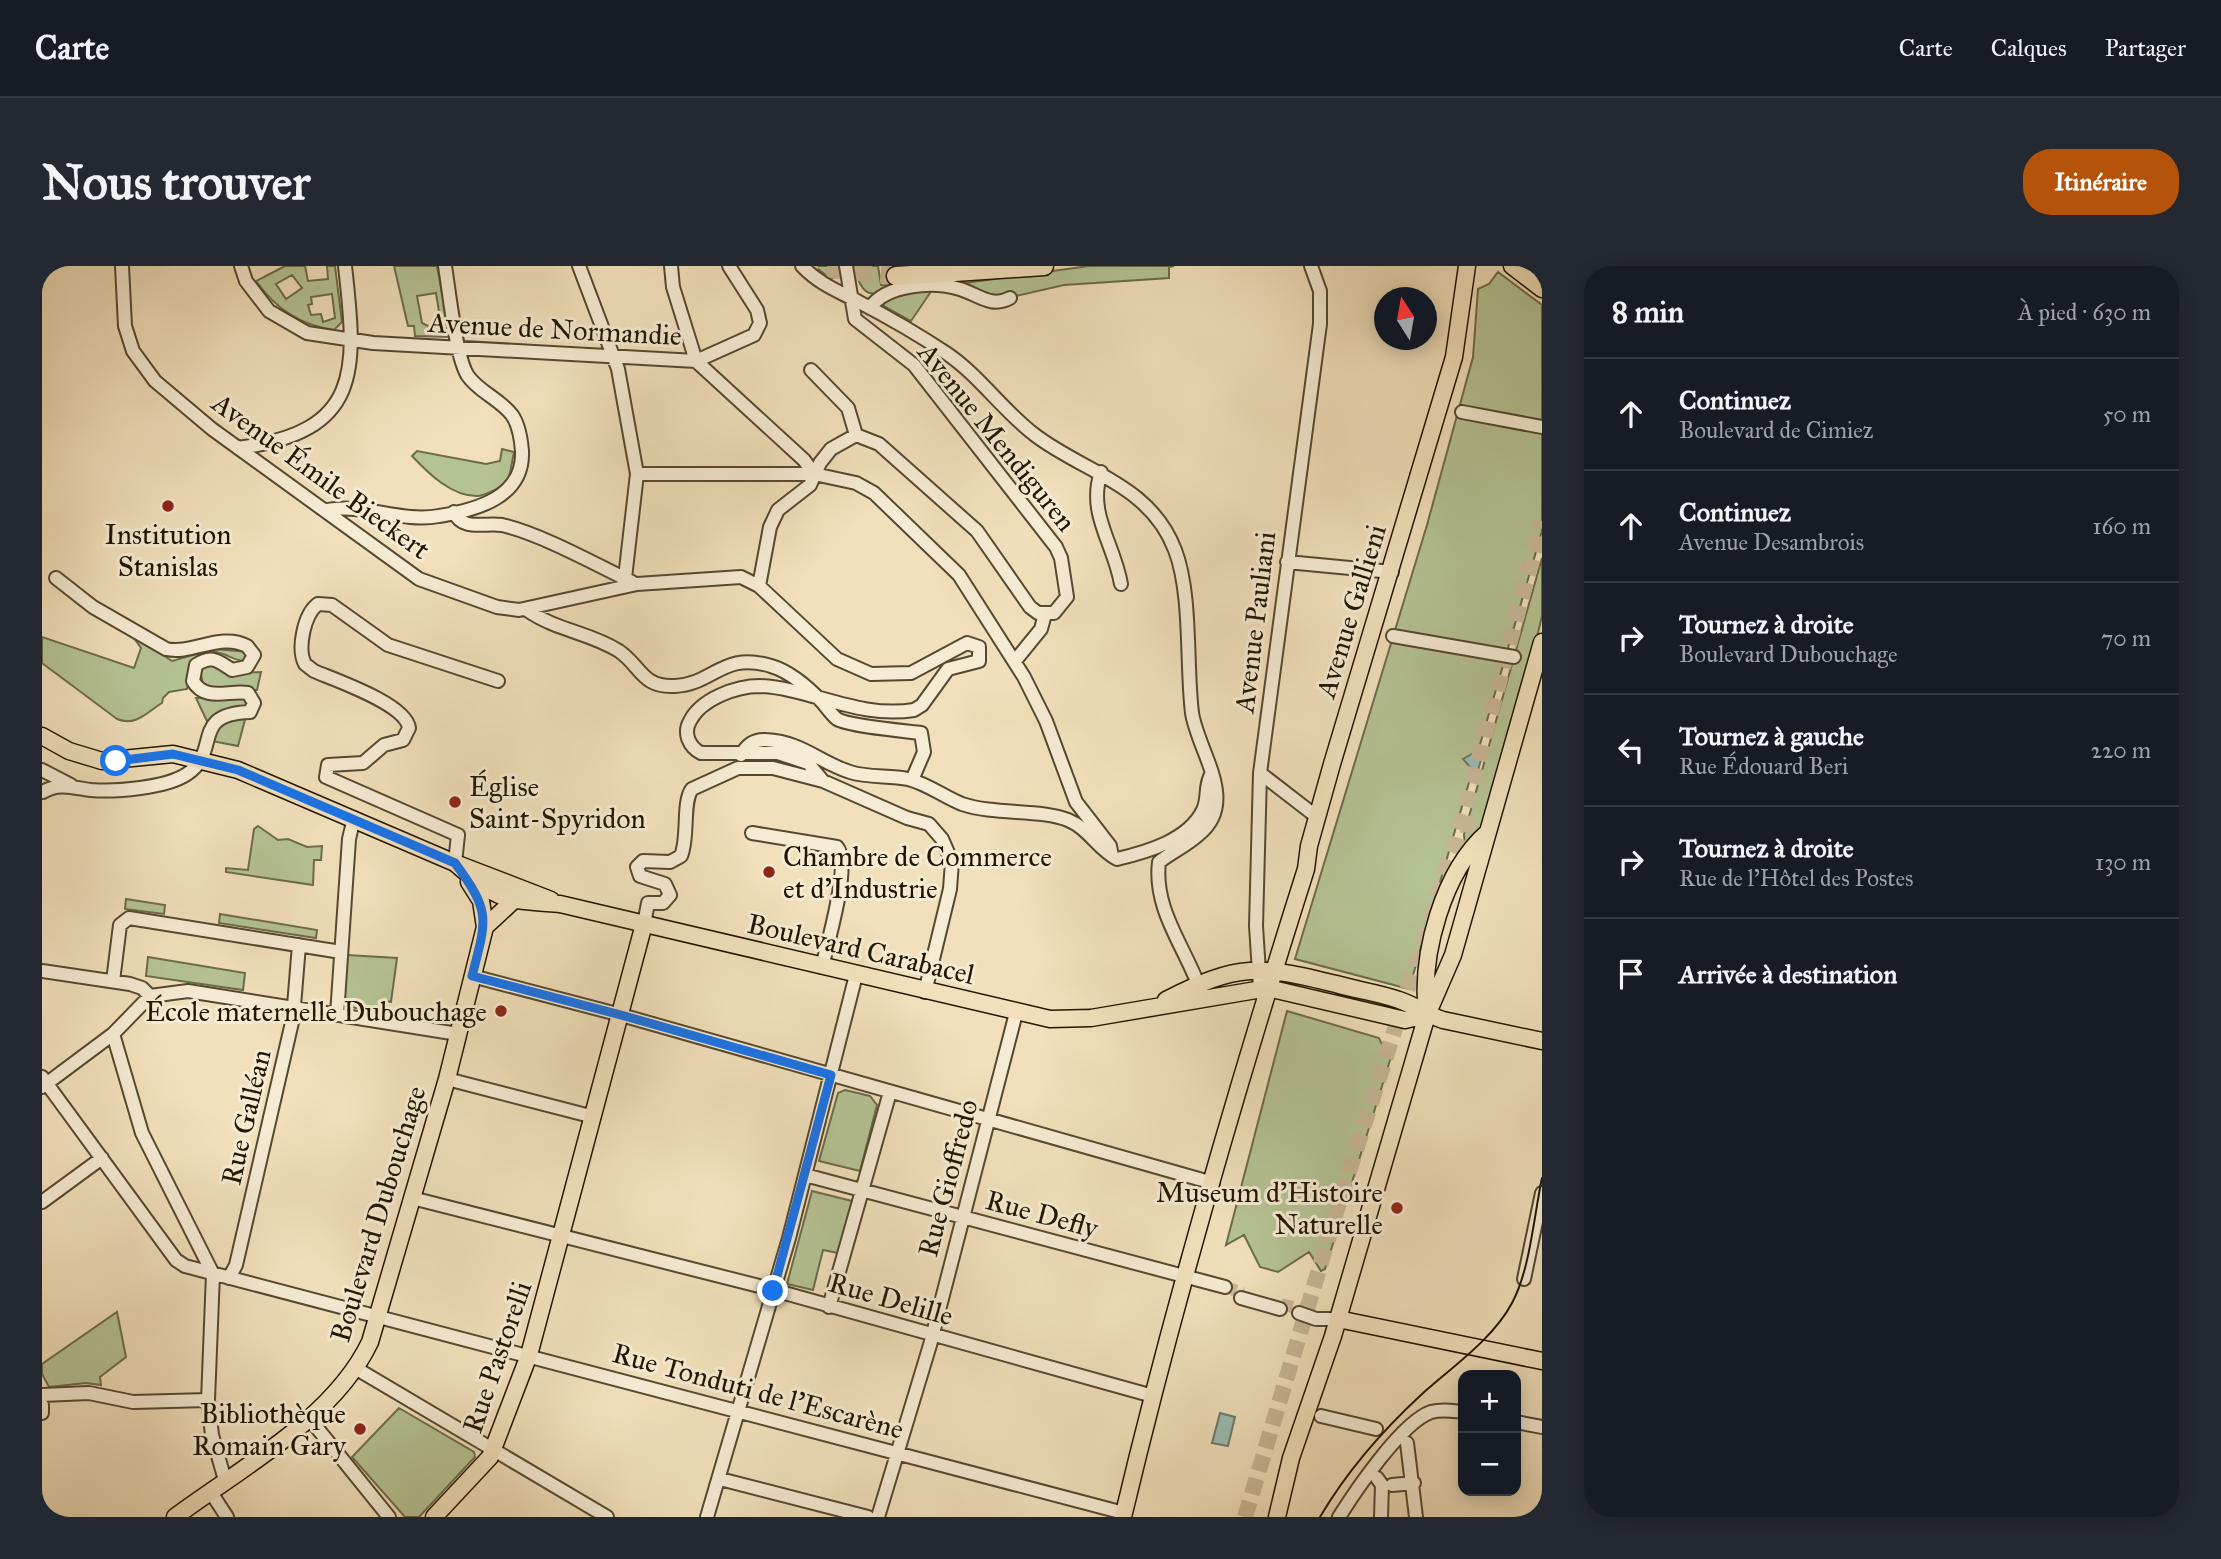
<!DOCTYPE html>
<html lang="fr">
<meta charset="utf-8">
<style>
:root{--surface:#171b24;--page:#242831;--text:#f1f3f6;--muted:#9ea1a6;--line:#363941;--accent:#b45309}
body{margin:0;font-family:"IM FELL Great Primer",serif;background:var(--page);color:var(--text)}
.controls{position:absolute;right:21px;bottom:21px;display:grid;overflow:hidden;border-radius:14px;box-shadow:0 4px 18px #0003}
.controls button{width:63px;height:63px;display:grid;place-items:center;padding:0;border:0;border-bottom:2px solid var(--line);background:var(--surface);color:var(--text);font:35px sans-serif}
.compass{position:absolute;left:1332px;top:21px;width:63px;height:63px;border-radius:50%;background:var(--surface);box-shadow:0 4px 18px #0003;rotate:349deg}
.stop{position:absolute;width:21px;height:21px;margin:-16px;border:5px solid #1a73e8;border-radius:50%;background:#fff}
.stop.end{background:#1a73e8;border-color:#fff;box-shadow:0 2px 7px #0008}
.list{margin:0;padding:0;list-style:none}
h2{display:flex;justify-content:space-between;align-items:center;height:91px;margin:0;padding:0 28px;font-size:30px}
h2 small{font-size:23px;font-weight:400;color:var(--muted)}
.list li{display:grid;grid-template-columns:46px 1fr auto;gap:21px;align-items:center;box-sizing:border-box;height:112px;padding:0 28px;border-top:2px solid var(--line)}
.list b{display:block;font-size:26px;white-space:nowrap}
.list p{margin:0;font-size:23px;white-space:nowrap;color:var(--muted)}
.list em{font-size:23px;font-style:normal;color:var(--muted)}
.icon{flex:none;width:38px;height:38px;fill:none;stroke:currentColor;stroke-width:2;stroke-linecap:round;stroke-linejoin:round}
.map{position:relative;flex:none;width:1500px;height:1251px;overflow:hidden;border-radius:28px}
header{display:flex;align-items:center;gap:42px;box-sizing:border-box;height:98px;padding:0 35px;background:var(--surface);border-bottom:2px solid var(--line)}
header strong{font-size:33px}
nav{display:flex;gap:38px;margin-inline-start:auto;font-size:24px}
.intro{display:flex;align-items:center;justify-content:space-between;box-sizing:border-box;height:168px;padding:0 42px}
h1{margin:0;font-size:49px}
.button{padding:18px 32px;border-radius:28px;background:var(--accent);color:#fff;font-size:24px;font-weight:700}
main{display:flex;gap:42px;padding:0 42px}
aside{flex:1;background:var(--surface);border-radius:28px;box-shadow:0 4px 18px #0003}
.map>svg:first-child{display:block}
.green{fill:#b5c394;stroke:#6c6c4a;stroke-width:2;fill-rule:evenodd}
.water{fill:#9bbdb4;stroke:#6b7a6c;stroke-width:2}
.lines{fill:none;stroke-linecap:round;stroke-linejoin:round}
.minor-tunnel{stroke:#c8b796;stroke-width:12;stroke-dasharray:12 6;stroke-linecap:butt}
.major-tunnel{stroke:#c8b796;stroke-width:16;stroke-dasharray:16 8;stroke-linecap:butt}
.highway-tunnel{stroke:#c8b796;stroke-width:18;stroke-dasharray:18 9;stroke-linecap:butt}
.minor-casing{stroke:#564830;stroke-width:16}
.major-casing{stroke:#231501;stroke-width:19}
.highway-casing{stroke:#231501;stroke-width:21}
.minor{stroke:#f6ebd3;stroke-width:12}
.major{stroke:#f1e0bb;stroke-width:16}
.highway{stroke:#f1e0bb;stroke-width:18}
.tram{stroke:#231501;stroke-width:2}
.route{stroke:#1a73e8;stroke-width:9}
.poi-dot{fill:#8f2418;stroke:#f6ebd3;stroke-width:2.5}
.labels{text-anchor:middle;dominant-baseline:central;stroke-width:6;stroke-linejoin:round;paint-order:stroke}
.street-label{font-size:28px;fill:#231501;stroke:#f6ebd3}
.poi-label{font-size:28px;fill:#231501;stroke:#f6ebd3;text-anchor:end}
</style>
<header>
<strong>Carte</strong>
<nav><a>Carte</a><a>Calques</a><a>Partager</a></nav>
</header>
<div class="intro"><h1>Nous trouver</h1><a class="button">Itinéraire</a></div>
<main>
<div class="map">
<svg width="1500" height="1251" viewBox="0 0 1500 1251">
<rect width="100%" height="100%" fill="#f1e0bb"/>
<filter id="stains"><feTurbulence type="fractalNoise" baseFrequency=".00286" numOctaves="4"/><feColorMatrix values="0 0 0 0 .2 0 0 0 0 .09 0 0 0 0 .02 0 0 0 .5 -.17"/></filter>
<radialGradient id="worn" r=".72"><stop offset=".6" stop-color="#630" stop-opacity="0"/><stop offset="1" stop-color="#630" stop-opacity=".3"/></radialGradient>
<!-- green -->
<path class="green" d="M243 0H263L266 15 286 13 285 0H293L300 56 292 64C258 59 234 43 214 15ZM250 9 260 22 244 33 234 18ZM290 28 293 52 281 56 279 48 269 49 266 39 270 38 269 31Z
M352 0H395L408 71 373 70 372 60H366ZM394 27 399 58 386 60 380 57 375 30Z
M772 0H798L799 6 789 13Z
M812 0H836L839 19 859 20C828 31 821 34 812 0Z
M1047 0H1132L1127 1V12L1022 19 956 34 916 18Z
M1456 6 1500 39V265L1367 723 1253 693 1385 259 1431 91 1436 23 1447 18Z
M890 24 869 55 842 40 841 35 846 29Z
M460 183 472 186 466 217C458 221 445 229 436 230 410 231 386 207 370 190L375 185 444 198 458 195Z
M1500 292V350L1495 371 1444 559 1423 583 1422 568Z
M89 368 130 395 172 383 207 386 203 395C195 395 189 391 181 388 151 377 149 401 145 423L127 426 121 432 120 437C105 446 94 461 75 453L0 397V371L92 402 99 382Z
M168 397 189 407 219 406 215 424 171 423 161 419 158 403Z
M208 431 207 443H186L165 455 154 432Z
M204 450 196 480 170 475 177 457Z
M216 560 236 574 246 573 265 581 280 580 279 594H272L271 619 184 606V602L206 604 212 563Z
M84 633 123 639 122 648 83 643Z
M178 648 275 664 274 672 177 657Z
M305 689 355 692 349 736 341 734 339 746 301 740Z
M106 691 203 707 201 724 104 710Z
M1245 745 1337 772 1342 783 1350 788 1283 1003 1279 1005 1267 986 1236 1006 1218 1001 1202 969 1184 979Z
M803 824 828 830 835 839 818 905 777 895 796 827Z
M770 925 810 935 796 987 781 984 771 1024 745 1018Z
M75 1046 84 1091 58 1111 59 1119 44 1117 7 1121 0 1108V1098Z
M357 1142 432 1186 433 1191 377 1251H363L310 1191Z"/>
<!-- water -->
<path class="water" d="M1430 488 1439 494 1434 511 1425 512 1429 502 1421 493Z
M1178 1147 1193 1151 1186 1180 1170 1177Z"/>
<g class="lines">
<!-- minor-tunnel -->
<path class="minor-tunnel" d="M1183 1021 1201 1027
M1239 1038 1258 1043"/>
<!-- major-tunnel -->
<path class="major-tunnel" d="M1424 550 1428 581 1424 610
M1203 1251 1296 940 1423 544 1500 255"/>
<!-- highway-tunnel -->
<path class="highway-tunnel" d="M758 0 854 10"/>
<!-- minor casing -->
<g class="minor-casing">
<path id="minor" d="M80 0 83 60 91 85 113 115 170 163 377 313 455 341 477 344 595 318 699 311 717 320 795 393 829 408 869 407 925 377 937 381V395L906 403 880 439 872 444C816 453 768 422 718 420 694 420 659 433 648 455 641 467 647 481 659 487H736L766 497 781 515
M199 0 204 15 227 45 265 67 331 77 654 95 712 69 718 57 715 44 687 0
M537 0 576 103 595 208 583 312
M629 0 631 21 654 95 762 194 772 208
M760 0C777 18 796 25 817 36 846 51 877 69 904 87 937 109 961 145 993 169 1041 206 1108 218 1133 284 1150 328 1144 398 1150 447 1156 486 1198 536 1156 569 1145 579 1130 586 1117 596 1111 644 1144 682 1159 726
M828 42C844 18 891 15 918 23 937 29 949 42 968 32
M769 104 806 142 814 169
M1420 146 1500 161
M196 182C320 166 315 105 303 0
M1059 206C1045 248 1072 277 1079 318
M595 208H772L814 217 832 227 917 309 982 411 1004 455 1034 536 1068 580 1070 590
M285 244C322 237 359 257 397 250 435 244 482 231 480 185 479 173 477 159 470 149 458 133 437 126 426 110 414 93 407 24 403 0
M412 246C421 266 443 256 460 259 499 268 553 298 590 316
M1245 296 1350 306
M717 320 728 261 736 244 768 219 778 197 789 183 814 169 837 178 935 265 988 341 996 347H1012L1025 331 1019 292 1014 281 872 99 813 53 804 0
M485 344C515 365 547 366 577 385 599 400 600 422 633 420 672 418 681 385 729 400 749 406 767 422 781 437 785 442 790 449 795 453 806 460 863 465 879 467L882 486 870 514
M1351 370 1472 391
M973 395 999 363 1003 348
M699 489C704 480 712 473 724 474 760 476 777 496 808 506 826 512 848 509 866 513 886 518 902 531 920 538 952 549 999 543 1026 554 1046 562 1056 583 1075 593 1105 586 1147 574 1161 544 1167 532 1162 519 1170 507
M0 504 29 519
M1218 507 1275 551
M1 526C16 516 33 522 49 524 73 526 124 522 145 508 180 485 147 448 208 446L212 437 206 427C186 424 163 436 151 415L154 399C170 388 176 395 190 404L205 401 212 389 205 380C178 366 150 389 124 383L51 341 14 312
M710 567 795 581C810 596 785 679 780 701
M413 597 416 569 284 511 286 499 321 497 342 479 361 474 367 462C364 438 293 414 272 405L263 398C255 383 262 348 276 338L290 339 346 379 456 415
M602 658 606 637H621L628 629 623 618 598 610 595 601 601 595 628 596 639 590C647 571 640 536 650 523L696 502H731L781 515 865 552 887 558 900 573 910 596 908 623 883 726
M0 705 88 718 100 722 108 730
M430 710 579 749 1171 917
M71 715 78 659 87 652 299 686
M1218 722 1214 660 1218 507 1278 58V25L1269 0
M295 749 307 573 312 552
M71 768 100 867 171 1008 166 1134 170 1169 183 1214
M0 811 134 994 143 1000 1082 1247
M405 813 552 851
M0 821 71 768 108 730 146 725 416 768
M763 909 1183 1021
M370 932 721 1021 1111 1130
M0 936 60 892
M187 1012 194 999 251 752 257 679
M1482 1013 1500 927
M1199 1032 1238 1043
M787 1041 848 826
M1257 1047 1274 1053H1296
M315 1103 565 1251
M0 1129 47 1127 91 1136 166 1134
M0 1139V1147
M1279 1150 1334 1163
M267 1152 347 1251
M1474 1156 1500 1161
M1365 1177 1374 1251
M1335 1212 1340 1219 1339 1251
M678 1213 826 1251
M1350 1219 1372 1217
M168 1225 185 1251
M665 1251 747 972 814 709
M836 1251 888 1079 974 747
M1297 1251C1314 1224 1360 1156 1389 1146 1400 1143 1410 1145 1421 1146"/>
</g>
<!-- major casing -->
<g class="major-casing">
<path id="major" d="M1470 0 1500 23
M1492 0 1500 6
M0 470 27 485 60 495 131 488 196 504 413 597 509 634
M413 597C457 635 460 634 518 638L1008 753 1049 752 1226 722 1363 754 1385 749
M443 661 470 636
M1124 734C1196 697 1218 699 1294 718 1315 724 1337 727 1357 734 1373 739 1385 749 1401 754L1500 775
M1385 747C1378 689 1401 605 1446 566
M1296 1053 1500 1095
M133 1251C199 1202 292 1152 328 1076L405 813 443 661 439 635 427 616
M392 1251 448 1191 487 1089 602 658
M1081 1251C1133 1033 1196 817 1264 603L1267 580 1290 498 1412 91 1425 0
M1235 1251 1249 1192 1291 1070 1385 749 1411 689 1500 376"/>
</g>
<!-- highway casing -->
<g class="highway-casing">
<path id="highway" d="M854 10 1002 0"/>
</g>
<!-- minor -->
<use href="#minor" class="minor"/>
<!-- major -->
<use href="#major" class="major"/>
<!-- highway -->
<use href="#highway" class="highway"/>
<!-- tram -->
<path class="tram" d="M1278 1251C1305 1205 1341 1164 1380 1128 1410 1101 1451 1073 1470 1037 1488 1004 1492 949 1500 912"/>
</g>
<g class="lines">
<!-- route -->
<path class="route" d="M74 495 131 488 196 504 413 597C449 646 445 652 430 710L579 749 789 809 731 1025"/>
</g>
<!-- markers -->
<g class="poi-dot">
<circle cx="126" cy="240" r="7"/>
<circle cx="413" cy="536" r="7"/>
<circle cx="727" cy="606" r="7"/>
<circle cx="459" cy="745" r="7"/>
<circle cx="1355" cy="942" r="7"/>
<circle cx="318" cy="1163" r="7"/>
</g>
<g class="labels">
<!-- street labels -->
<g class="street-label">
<text transform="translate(513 63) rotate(3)">Avenue de Normandie</text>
<text transform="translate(955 171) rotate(51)">Avenue Mendiguren</text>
<text transform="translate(279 210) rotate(36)">Avenue Émile Bieckert</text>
<text transform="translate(1309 345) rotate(-73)">Avenue Gallieni</text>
<text transform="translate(1213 356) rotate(-83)">Avenue Pauliani</text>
<text transform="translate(819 683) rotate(13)">Boulevard Carabacel</text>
<text transform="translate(204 851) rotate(-77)">Rue Galléan</text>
<text transform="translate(906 912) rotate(-75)">Rue Gioffredo</text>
<text transform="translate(336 948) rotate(-73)">Boulevard Dubouchage</text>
<text transform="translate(1000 948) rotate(15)">Rue Defly</text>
<text transform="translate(849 1033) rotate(16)">Rue Delille</text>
<text transform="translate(455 1091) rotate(-71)">Rue Pastorelli</text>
<text transform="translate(716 1125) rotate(15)">Rue Tonduti de l'Escarène</text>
</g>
<!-- poi labels -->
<g class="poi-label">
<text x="126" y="268" text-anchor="middle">Institution<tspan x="126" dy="32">Stanislas</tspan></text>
<text x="427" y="520" text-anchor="start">Église<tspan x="427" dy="32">Saint-Spyridon</tspan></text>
<text x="741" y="590" text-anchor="start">Chambre de Commerce<tspan x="741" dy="32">et d'Industrie</tspan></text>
<text x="445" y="745">École maternelle Dubouchage</text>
<text x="1341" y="926">Museum d'Histoire<tspan x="1341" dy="32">Naturelle</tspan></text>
<text x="304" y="1147">Bibliothèque<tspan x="304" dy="32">Romain Gary</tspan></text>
</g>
</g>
<rect width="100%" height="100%" filter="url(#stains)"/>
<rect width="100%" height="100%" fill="url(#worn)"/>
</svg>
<div class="controls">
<button>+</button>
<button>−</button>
</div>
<svg class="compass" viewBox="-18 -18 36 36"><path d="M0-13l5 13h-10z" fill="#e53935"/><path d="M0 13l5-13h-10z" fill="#9ea1a6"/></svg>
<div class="stop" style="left:74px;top:495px"></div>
<div class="stop end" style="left:731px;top:1025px"></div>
</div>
<aside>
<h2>8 min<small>À pied · 630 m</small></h2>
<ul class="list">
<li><svg class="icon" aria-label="ahead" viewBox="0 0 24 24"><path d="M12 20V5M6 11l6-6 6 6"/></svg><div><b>Continuez</b><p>Boulevard de Cimiez</p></div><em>50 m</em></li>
<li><svg class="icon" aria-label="ahead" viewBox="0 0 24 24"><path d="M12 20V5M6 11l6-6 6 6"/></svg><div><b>Continuez</b><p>Avenue Desambrois</p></div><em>160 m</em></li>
<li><svg class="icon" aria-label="right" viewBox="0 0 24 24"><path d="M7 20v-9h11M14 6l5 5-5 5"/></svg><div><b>Tournez à droite</b><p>Boulevard Dubouchage</p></div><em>70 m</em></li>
<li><svg class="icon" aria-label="left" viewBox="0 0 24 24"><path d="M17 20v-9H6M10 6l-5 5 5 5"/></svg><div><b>Tournez à gauche</b><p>Rue Édouard Beri</p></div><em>220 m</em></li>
<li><svg class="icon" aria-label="right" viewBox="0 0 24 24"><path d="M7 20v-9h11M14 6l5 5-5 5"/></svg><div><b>Tournez à droite</b><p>Rue de l'Hôtel des Postes</p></div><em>130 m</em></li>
<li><svg class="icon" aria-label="arrive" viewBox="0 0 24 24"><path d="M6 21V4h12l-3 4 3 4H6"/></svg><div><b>Arrivée à destination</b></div></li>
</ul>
</aside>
</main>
